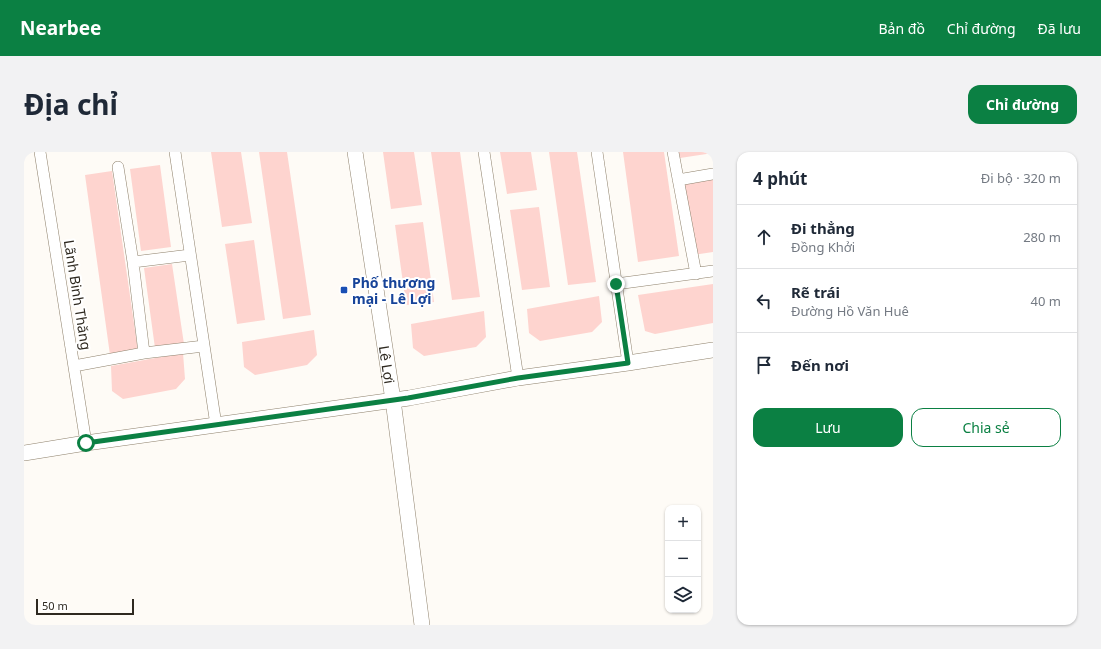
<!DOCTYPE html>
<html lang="vi">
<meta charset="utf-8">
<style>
:root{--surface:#fff;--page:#f2f2f3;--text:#1f2937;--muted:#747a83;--line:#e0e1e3;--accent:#0b8043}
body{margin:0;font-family:"Noto Sans",sans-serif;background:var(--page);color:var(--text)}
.controls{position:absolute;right:12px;bottom:12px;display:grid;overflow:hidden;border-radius:8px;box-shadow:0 1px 3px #0004}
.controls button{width:36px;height:36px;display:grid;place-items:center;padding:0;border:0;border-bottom:1px solid var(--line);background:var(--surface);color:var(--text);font:20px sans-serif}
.scale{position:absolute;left:12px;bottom:10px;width:98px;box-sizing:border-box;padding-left:4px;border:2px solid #2e2920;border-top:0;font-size:11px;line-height:14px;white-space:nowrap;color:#2e2920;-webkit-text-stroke:3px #fff;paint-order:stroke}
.stop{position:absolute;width:12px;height:12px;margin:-9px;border:3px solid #0b8043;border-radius:50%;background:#fff}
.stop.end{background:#0b8043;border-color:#fff;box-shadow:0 1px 4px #0008}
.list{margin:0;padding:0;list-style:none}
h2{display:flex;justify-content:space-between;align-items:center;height:52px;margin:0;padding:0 16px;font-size:17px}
h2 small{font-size:13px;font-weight:400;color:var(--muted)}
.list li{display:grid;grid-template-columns:26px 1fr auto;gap:12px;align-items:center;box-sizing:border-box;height:64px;padding:0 16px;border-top:1px solid var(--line)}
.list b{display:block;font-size:15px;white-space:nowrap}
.list p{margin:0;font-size:13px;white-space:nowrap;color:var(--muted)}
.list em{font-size:13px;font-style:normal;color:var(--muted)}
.actions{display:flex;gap:8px;padding:12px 16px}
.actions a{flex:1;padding:9px 0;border:1px solid var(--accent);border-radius:12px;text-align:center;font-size:14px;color:var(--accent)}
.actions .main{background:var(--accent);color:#fff}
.icon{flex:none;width:22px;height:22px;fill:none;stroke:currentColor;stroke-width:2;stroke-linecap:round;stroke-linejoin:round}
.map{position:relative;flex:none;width:689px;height:473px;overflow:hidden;border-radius:12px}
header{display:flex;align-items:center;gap:24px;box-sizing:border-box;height:56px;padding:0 20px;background:var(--accent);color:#fff}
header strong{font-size:19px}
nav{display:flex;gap:22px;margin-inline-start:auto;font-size:14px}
.intro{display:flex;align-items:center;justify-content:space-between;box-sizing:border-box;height:96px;padding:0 24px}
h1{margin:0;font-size:28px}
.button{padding:10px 18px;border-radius:12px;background:var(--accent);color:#fff;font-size:14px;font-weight:700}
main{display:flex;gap:24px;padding:0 24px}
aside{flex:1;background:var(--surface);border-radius:12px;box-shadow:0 1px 3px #0004}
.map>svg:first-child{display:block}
.building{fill:#fed4cf}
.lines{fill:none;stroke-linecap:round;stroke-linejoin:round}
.street-casing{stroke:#8e816c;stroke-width:12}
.secondary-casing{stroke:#8e816c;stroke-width:16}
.street{stroke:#fff;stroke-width:11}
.secondary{stroke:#fff;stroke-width:15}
.route{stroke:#0b8043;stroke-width:5}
.transit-dot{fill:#1a4fb4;stroke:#fff;stroke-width:1.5}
.labels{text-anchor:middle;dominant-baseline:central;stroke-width:4;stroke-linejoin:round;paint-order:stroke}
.transit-label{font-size:14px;font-weight:bold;fill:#164399;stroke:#fff;text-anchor:start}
.street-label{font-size:14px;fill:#2e2920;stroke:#fff}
</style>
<header>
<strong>Nearbee</strong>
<nav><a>Bản đồ</a><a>Chỉ đường</a><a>Đã lưu</a></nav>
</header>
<div class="intro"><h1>Địa chỉ</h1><a class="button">Chỉ đường</a></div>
<main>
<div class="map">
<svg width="689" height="473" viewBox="0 0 689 473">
<rect width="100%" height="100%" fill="#fefbf6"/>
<!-- building -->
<path class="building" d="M187 0H217L228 71 198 75Z
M235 0H263L287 163 259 167Z
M359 0H390L398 53 367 57Z
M407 0H436L456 145 428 148Z
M476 0H507L513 38 483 42Z
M525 0H553L572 130 544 133Z
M599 0H640L655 104 614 110Z
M655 0H689V1L656 6Z
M136 13 147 95 117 99 106 17Z
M88 19 114 199 86 203 61 23Z
M689 19V100L669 103 658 24Z
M515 55 526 135 498 138 486 58Z
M399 70 410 150 382 153 371 73Z
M230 88 241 168 213 172 201 92Z
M148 112 160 192 131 196 120 116Z
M689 132V171L631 182 621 179 614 143Z
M575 144 578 170 568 180 516 189 505 181 503 157Z
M460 159 462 185 452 195 400 204 389 196 387 172Z
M290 178 293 203 283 213 231 223 220 215 218 190Z
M159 201 161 227 152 237 99 247 88 239 87 214Z"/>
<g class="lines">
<!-- street casing -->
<g class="street-casing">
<path id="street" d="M16 0 62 291
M151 0 192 273
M460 0 494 226
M573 0 604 211
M649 0 672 122
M94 15 109 110 120 201
M654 28 689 22
M109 110 166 103
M592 132 689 119
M50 214 120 201 180 194"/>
</g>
<!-- secondary casing -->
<g class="secondary-casing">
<g id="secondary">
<path id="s1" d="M331 0 369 248 398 473"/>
<path d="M0 301 62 291 385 246 494 226 604 211 689 198"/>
</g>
</g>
<!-- street -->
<use href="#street" class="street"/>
<!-- secondary -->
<use href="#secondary" class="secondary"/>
</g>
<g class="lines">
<!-- route -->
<path class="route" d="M62 291 384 246 494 226 604 211 592 132"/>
</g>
<!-- markers -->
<rect class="transit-dot" x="316" y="134" width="8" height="8" rx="2"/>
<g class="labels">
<!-- transit labels -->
<g class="transit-label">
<text x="328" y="130">Phố thương<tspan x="328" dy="16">mại - Lê Lợi</tspan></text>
</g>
<!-- street labels -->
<g class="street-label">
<text transform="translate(54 143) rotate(81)">Lãnh Binh Thăng</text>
<text stroke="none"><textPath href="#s1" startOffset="215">Lê Lợi</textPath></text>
</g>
</g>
</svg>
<div class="controls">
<button>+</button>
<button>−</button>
<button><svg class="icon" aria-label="layers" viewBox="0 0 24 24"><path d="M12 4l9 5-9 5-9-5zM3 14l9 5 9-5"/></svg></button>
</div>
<div class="scale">50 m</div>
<div class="stop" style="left:62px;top:291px"></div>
<div class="stop end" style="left:592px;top:132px"></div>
</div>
<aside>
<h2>4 phút<small>Đi bộ · 320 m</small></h2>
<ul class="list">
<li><svg class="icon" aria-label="ahead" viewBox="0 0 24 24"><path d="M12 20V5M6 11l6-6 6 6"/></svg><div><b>Đi thẳng</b><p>Đồng Khởi</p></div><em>280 m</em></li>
<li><svg class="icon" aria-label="left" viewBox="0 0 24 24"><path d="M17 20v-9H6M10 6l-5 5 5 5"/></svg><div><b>Rẽ trái</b><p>Đường Hồ Văn Huê</p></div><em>40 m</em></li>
<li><svg class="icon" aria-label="arrive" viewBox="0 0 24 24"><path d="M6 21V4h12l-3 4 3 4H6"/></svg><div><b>Đến nơi</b></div></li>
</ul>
<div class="actions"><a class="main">Lưu</a><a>Chia sẻ</a></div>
</aside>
</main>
